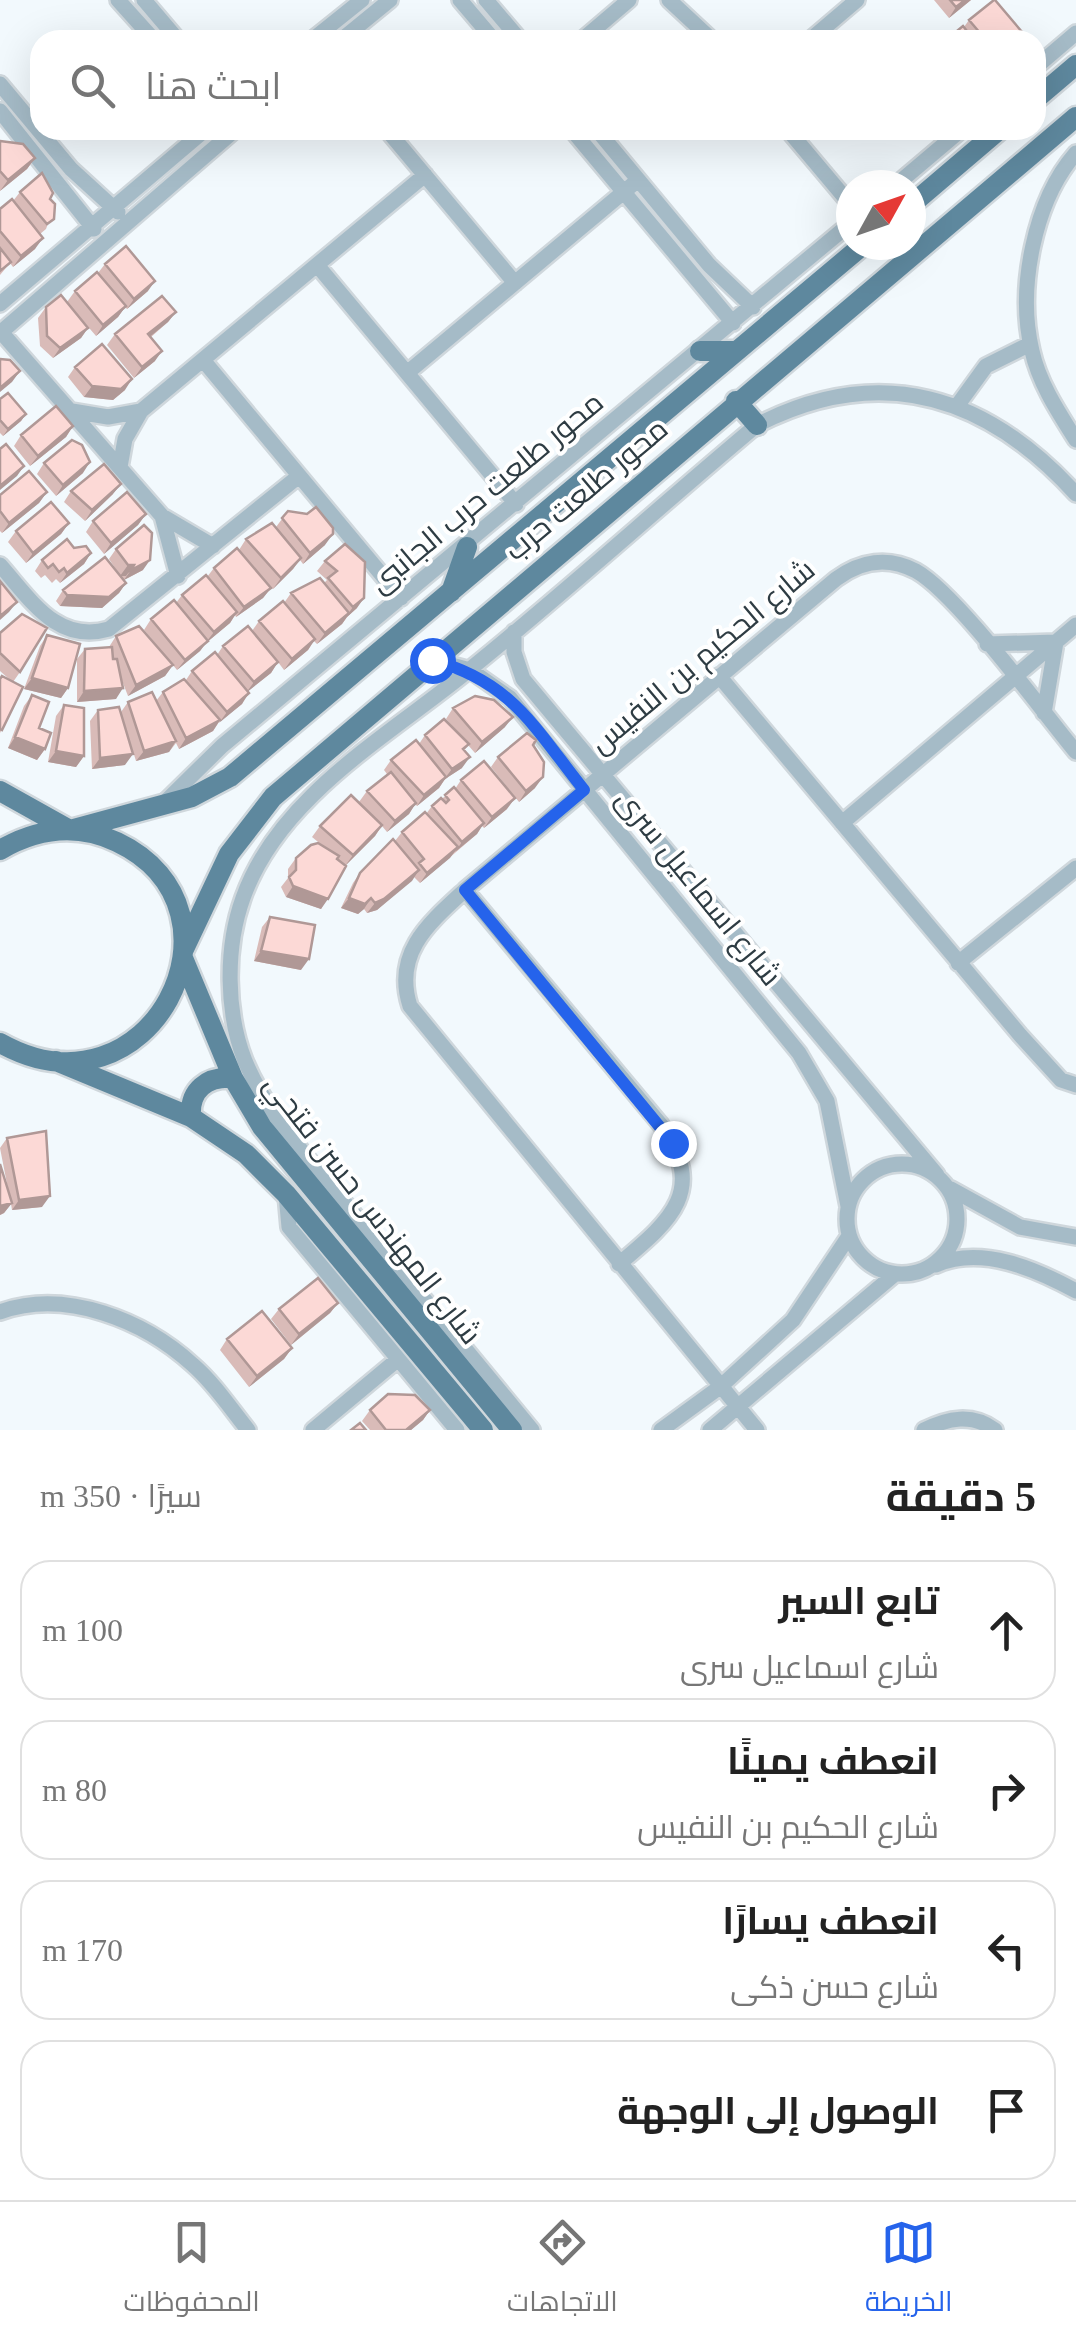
<!DOCTYPE html>
<html lang="ar">
<meta charset="utf-8">
<style>
:root{--surface:#fff;--page:#f2f2f2;--text:#222;--muted:#767676;--line:#e0e0e0;--accent:#2563eb}
body{margin:0;font-family:"Times New Roman",Cairo,serif;background:var(--page);color:var(--text);direction:rtl}
.compass{position:absolute;left:836px;top:170px;width:90px;height:90px;border-radius:50%;background:var(--surface);box-shadow:0 10px 40px #0002;rotate:50deg}
.stop{position:absolute;width:30px;height:30px;margin:-22px;border:8px solid #2563eb;border-radius:50%;background:#fff}
.stop.end{background:#2563eb;border-color:#fff;box-shadow:0 2px 10px #0008}
.list{margin:0;padding:0;list-style:none}
h2{display:flex;justify-content:space-between;align-items:center;height:130px;margin:0;padding:0 40px;font-size:42px}
h2 small{font-size:32px;font-weight:400;color:var(--muted)}
.list li{display:grid;grid-template-columns:65px 1fr auto;gap:30px;align-items:center;box-sizing:border-box;height:140px;margin:0 20px 20px;padding:0 20px;border:2px solid var(--line);border-radius:30px}
.list b{display:block;font-size:38px;white-space:nowrap}
.list p{margin:0;font-size:32px;white-space:nowrap;color:var(--muted)}
.list em{font-size:32px;font-style:normal;color:var(--muted)}
.icon{flex:none;width:55px;height:55px;fill:none;stroke:currentColor;stroke-width:2;stroke-linecap:round;stroke-linejoin:round}
.map{position:relative;flex:none;width:1076px;height:1430px;overflow:hidden;direction:ltr}
.search{position:absolute;background:var(--surface);box-shadow:0 10px 40px #0002;left:30px;right:30px;top:30px;height:110px;display:flex;align-items:center;gap:25px;box-sizing:border-box;padding:0 35px;border-radius:30px;color:var(--muted);font-size:38px}
.sheet{height:770px;background:var(--surface)}
nav{display:flex;justify-content:space-around;align-items:center;box-sizing:border-box;height:140px;border-top:2px solid var(--line);background:var(--surface);font-size:28px;color:var(--muted)}
nav a{display:grid;justify-items:center;gap:5px}
nav .on{color:var(--accent)}
.map>svg:first-child{display:block}
.lines{fill:none;stroke-linecap:round;stroke-linejoin:round}
.minor-casing{stroke:#cfd7dc;stroke-width:20}
.major-casing{stroke:#cfd7dc;stroke-width:25}
.minor{stroke:#a5bbc7;stroke-width:15}
.major{stroke:#5e889e;stroke-width:20}
.wall{fill:#d9bbb8}
.shaded-wall{fill:#b09896}
.building{fill:#fcd9d6;stroke:#b09896;stroke-width:2.5}
.route{stroke:#2563eb;stroke-width:12}
.labels{text-anchor:middle;dominant-baseline:central;stroke-width:8;stroke-linejoin:round;paint-order:stroke}
.street-label{font-size:30px;fill:#2e3c43;stroke:#fff}
</style>
<div class="map">
<svg width="1076" height="1430" viewBox="0 0 1076 1430">
<rect width="100%" height="100%" fill="#f2f9fd"/>
<g class="lines">
<!-- minor casing -->
<g class="minor-casing">
<path id="minor" d="M118 0 154 40
M144 0 178 40
M460 0 494 40
M486 0 520 40
M669 0 712 40
M312 40 362 0
M341 40 390 0
M582 40 629 0
M810 40 857 0
M1036 67 1076 33
M0 84 71 169 118 212
M0 111 94 229
M387 130 515 283
M572 130 733 323
M597 130 709 265 753 307
M788 130 851 205
M1076 153C1034 201 1017 289 1032 351 1039 383 1059 413 1076 440
M896 185 961 130
M317 265 516 504
M0 304 205 130
M1 332 162 516 213 546
M0 333 235 130
M203 360 401 598
M407 373 638 180
M957 406 986 366 1030 344
M72 411 108 417 141 411
M120 467 125 439 141 411 425 175
M162 516 178 576
M0 565C31 600 57 644 109 629L299 476
M514 632V652L523 679 937 1175
M987 644 1056 642 1044 713
M433 660 470 670 510 698 799 1053 827 1101 848 1206
M719 676 1020 1035 1061 1080 1076 1085
M163 804 222 746 851 223
M842 823 1076 625
M465 890 661 1125C708 1191 670 1221 619 1264
M958 963 1076 868
M847 1219a55 55 0 1 1 110 0a55 55 0 1 1-110 0Z
M951 1189 1020 1227 1076 1237
M286 1194 289 1227 457 1430
M936 1265C981 1245 1036 1269 1076 1291
M0 1312C66 1288 145 1321 193 1365 214 1383 231 1409 248 1430
M313 1430 397 1360
M532 1430C468 1352 404 1274 340 1197 304 1154 267 1113 245 1061 226 1013 225 948 243 898 279 796 390 735 469 670 567 591 660 506 757 425 880 362 986 395 1076 494
M661 1430 720 1387 793 1320 849 1236
M710 1430 895 1274
M757 1430 410 1006C393 953 429 923 465 890L836 579C860 561 888 556 916 571 957 594 1042 711 1076 752
M924 1430C948 1418 972 1413 995 1430"/>
</g>
<!-- major casing -->
<g class="major-casing">
<path id="major" d="M1036 99 1076 65
M911 205 999 130
M700 351H736
M736 401 757 425
M451 592 467 547
M0 791 68 829
M74 829 192 797 230 777 863 245
M0 850C38 828 77 823 117 842 260 910 150 1127 0 1043
M184 949 229 854 273 797 1076 117
M183 958 233 1078 262 1127 512 1430
M56 1061 191 1117 246 1154 286 1194 483 1430
M191 1117C189 1090 207 1076 233 1078"/>
</g>
<!-- minor -->
<use href="#minor" class="minor"/>
<!-- major -->
<use href="#major" class="major"/>
</g>
<!-- wall -->
<path class="wall" d="M934 0H971L949 18Z
M969 20 1027 40H946L964 27Z
M0 141 35 158 27 169 0 191Z
M20 192 50 199 55 204 46 229 40 234 35 249 13 267 10 263 0 275V209L13 201Z
M105 264 148 291 127 309 125 307 118 317 96 336 67 302 75 291 98 273Z
M46 307 88 328 81 338 53 358 40 346 38 318Z
M176 312 168 322 151 337 155 361 134 378 107 345 115 334Z
M75 367 125 390 113 400 84 397 68 377Z
M0 399 26 414 21 421 3 436 0 433Z
M73 426 66 437 30 466 14 446 21 435Z
M44 463 83 473 56 496 37 474Z
M71 491 113 494 85 521 64 502Z
M47 492 39 503 2 533 0 531V495Z
M288 511 325 545 303 564 300 560 293 569 273 589 239 550 246 539 276 527Z
M146 514 138 525 104 554 86 532 93 521Z
M69 523 61 534 26 563 8 542 16 531Z
M345 544 357 608 347 617 342 624 317 644 314 641 308 650 284 670 278 662 271 673 248 691 242 704 219 722 213 731 179 749 176 743 169 752 136 761 125 726V765L92 769 90 721 98 710 121 712 128 702 156 701 163 692 186 680 192 671 217 655 223 646 252 631 259 621 284 603 291 593 324 583 327 580 317 571 325 561Z
M74 548 91 553 84 564 60 583 56 579 52 583 45 575 41 578 35 571 42 560Z
M116 549 143 570 124 580 126 583 119 593 102 608 60 606 56 601 63 590 119 574 109 559Z
M214 568 271 588 263 598 236 617 235 615 230 623 206 643 200 651 177 670 144 630 151 619 176 603 182 595 207 577Z
M0 633 20 672 13 682 23 687 0 733V679H9L0 671Z
M47 635 68 688 61 698 24 689 40 646Z
M116 636 173 665 165 676 128 696 121 678 116 699 77 702V659L85 649 109 647Z
M32 695 45 749 37 760 8 748 24 706Z
M64 705 84 756 76 767 48 762 56 716Z
M453 708 505 727 475 753 468 745 464 751 462 768 445 779 439 788 417 806 415 804 409 814 387 832 382 826 375 836 346 865 321 909 286 897 281 887 288 878V869L296 858 323 846 312 837 320 826 370 814 359 802 367 791 387 774 384 770 391 760 419 744 425 735 454 728 446 719Z
M533 745 535 788 519 802 491 767 498 757Z
M461 780 507 809 484 828 482 826 477 834 420 883 414 877 377 910 367 913 364 909 358 914 341 908 353 883 360 873 395 841 402 832 426 814 432 806 455 789Z
M270 917 301 970 254 961 262 927Z
M7 1138 42 1207 12 1210 11 1204 4 1213 0 1215V1164L8 1189 0 1148Z
M338 1303 330 1313 291 1345 271 1319 279 1309Z
M227 1339 292 1348 284 1359 249 1387 220 1350Z
M370 1410H430L423 1420 411 1430H370L362 1421Z"/>
<!-- shaded-wall -->
<path class="shaded-wall" d="M965 0H971L949 18 956 7Z
M35 158 27 169 0 191 8 180Z
M43 238 35 249 13 267 21 256Z
M155 281 148 291 127 309 134 299Z
M126 306 118 317 96 336 103 325Z
M176 312 168 322 141 344 148 334Z
M88 328 81 338 53 358 60 348Z
M162 351 155 361 134 378 142 367Z
M20 371 12 382 0 392V388Z
M132 379 125 390 113 400 84 397 92 386Z
M26 414 21 421 3 436 8 429Z
M73 426 66 437 30 466 38 456Z
M90 462 83 473 56 496 63 485Z
M24 466 17 476 0 490V486Z
M121 484 113 494 85 521 92 510Z
M47 492 39 503 2 533 9 523Z
M146 514 138 525 104 554 111 543Z
M69 523 61 534 26 563 33 553Z
M333 534 325 545 303 564 310 553Z
M91 553 84 564 60 583 67 573Z
M301 558 293 569 273 589 281 578Z
M150 560 143 570 124 580 131 570Z
M128 565H134L126 576H120Z
M126 583 119 593 102 608 60 606 67 595Z
M271 588 263 598 236 617 244 607Z
M364 598 357 608 347 617 342 624 317 644 325 633 348 614 353 607Z
M17 602 9 612 0 620V616Z
M237 612 230 623 206 643 200 651 177 670 185 660 207 641 214 632Z
M315 639 308 650 284 670 292 659Z
M278 662 271 673 246 693 254 682Z
M173 665 165 676 128 696 136 685Z
M32 678 68 688 61 698 24 689Z
M123 688 116 699 77 702 84 691Z
M249 693 242 704 219 723 227 712Z
M513 717 505 727 475 753 482 742Z
M220 720 213 731 179 749 186 738Z
M15 737 45 749 37 760 8 748Z
M176 741 169 752 136 761 144 751Z
M56 751 84 756 76 767 48 762Z
M133 754 125 765 92 769 100 758Z
M470 757 462 768 445 779 439 788 417 806 424 795 445 778 452 769Z
M543 777 535 788 519 802 526 791Z
M515 798 507 809 484 828 492 817Z
M416 803 409 814 387 832 395 821Z
M484 823 477 834 455 852 462 842Z
M382 825 375 836 345 866 353 855Z
M458 847 450 858 420 883 427 873Z
M419 870 412 881 377 910 367 913 375 903Z
M293 886 328 899 321 909 286 897Z
M349 898H371L364 909 358 914 341 908Z
M261 951 309 959 301 970 254 961Z
M50 1196 42 1207 12 1210 19 1200Z
M12 1203 4 1213 0 1215V1206Z
M338 1303 330 1313 291 1345 299 1334Z
M292 1348 284 1359 249 1387 257 1376Z
M430 1410 423 1420 411 1430H406Z"/>
<!-- building -->
<path class="building" d="M950 0H965L956 7Z
M994 0H995L1028 39 986 40 969 20Z
M963 26 974 40H946Z
M0 141 23 144 35 158 8 180 0 171Z
M42 173 53 193 50 199 55 204 54 219 47 224 20 192Z
M12 199 43 238 21 256 0 231V209Z
M126 246 155 281 134 299 105 264Z
M0 248 11 262 0 271Z
M97 272 126 306 103 325 75 291Z
M61 295 88 328 60 348 47 336 46 307Z
M162 296 176 312 148 334 162 351 142 367 115 334Z
M102 344 132 379 121 389 92 386 75 367Z
M0 359 10 360 20 371 0 388Z
M8 393 26 414 8 429 0 420V399Z
M56 406 73 426 38 456 21 435Z
M72 440 82 445 90 462 63 485 44 463Z
M6 444 24 466 0 486V449Z
M104 464 121 484 92 510 71 491Z
M29 471 47 492 9 523 0 511V495Z
M127 492 146 514 111 543 93 521Z
M51 502 69 523 33 553 16 531Z
M316 507 333 528V534L310 553 282 518 288 511 307 514Z
M272 523 301 558 281 578 246 539Z
M144 525 152 533 150 560 131 570 134 565H128L116 549Z
M67 539 74 548 86 546 91 553 67 573 64 568 59 572 53 564 48 568 42 560Z
M345 544 365 562 364 598 353 607 328 578 337 571 325 561Z
M237 548 271 588 244 607 214 568Z
M105 557 126 583 109 597 67 595 63 590Z
M206 575 237 612 214 632 182 595Z
M320 578 349 613 325 633 291 593Z
M0 581 17 602 0 616Z
M174 600 208 641 185 660 151 619Z
M283 601 315 639 292 659 259 621Z
M22 614 47 628 20 672 0 653V633Z
M139 626 173 665 136 685 116 636Z
M248 626 278 662 254 682 223 646Z
M47 635 80 644 68 688 32 678Z
M112 647 113 659H117L123 688 84 691 85 649Z
M215 652 249 693 227 712 192 671Z
M2 676 23 687 2 730 0 729V679Z
M184 679 220 720 186 738 163 692Z
M152 692 176 741 144 751 128 702Z
M32 695 49 702 39 728 51 733 45 749 15 737Z
M475 696 494 700 513 717 482 742 453 708Z
M64 705 84 708V756L56 751Z
M119 707 133 754 100 758 98 710Z
M444 719 469 744 463 749 470 757 452 769 425 735Z
M527 733 536 740 533 745 544 762 543 777 526 791 498 757Z
M416 740 446 777 424 795 391 760Z
M484 761 515 798 492 817 461 780Z
M391 772 416 803 395 821 367 791Z
M454 787 484 823 462 842 432 806 441 798 446 803 449 800 445 795Z
M351 795 382 825 353 855 320 826Z
M425 812 458 847 427 873 419 863 424 859 402 832Z
M393 839 419 870 384 899 375 903 371 898 365 904 349 898 360 873Z
M318 843 339 856 337 859 346 866 328 899 293 886 289 877 296 870V858L311 845Z
M270 917 315 925 309 959 261 951Z
M46 1131 50 1196 19 1200 7 1138Z
M0 1164 12 1203 0 1206Z
M318 1278 338 1303 299 1334 279 1309Z
M262 1311 292 1348 257 1376 227 1339Z
M388 1394 415 1395 430 1410 406 1430H386L370 1410Z
M360 1423 366 1430H351Z"/>
<g class="lines">
<!-- route -->
<path class="route" d="M432 660C513 682 535 729 584 790L465 890 673 1143"/>
</g>
<g class="labels">
<!-- street labels -->
<g class="street-label">
<text transform="translate(586 489) rotate(-40)">محور طلعت حرب</text>
<text transform="translate(486 492) rotate(-40)">محور طلعت حرب الجانبى</text>
<text transform="translate(702 656) rotate(-40)">شارع الحكيم بن النفيس</text>
<text transform="translate(699 887) rotate(51)">شارع اسماعيل سرى</text>
<text transform="translate(373 1209) rotate(52)">شارع المهندس حسن فتحي</text>
</g>
</g>
</svg>
<svg class="compass" viewBox="-18 -18 36 36"><path d="M0-13l5 13h-10z" fill="#e53935"/><path d="M0 13l5-13h-10z" fill="#767676"/></svg>
<div class="stop" style="left:432px;top:660px"></div>
<div class="stop end" style="left:673px;top:1143px"></div>
<div class="search"><svg class="icon" aria-label="search" viewBox="0 0 24 24"><circle cx="10" cy="10" r="6"/><path d="M15 15l6 6"/></svg>ابحث هنا</div>
</div>
<section class="sheet">
<h2>5 دقيقة<small>سيرًا · 350 m</small></h2>
<ul class="list">
<li><svg class="icon" aria-label="ahead" viewBox="0 0 24 24"><path d="M12 20V5M6 11l6-6 6 6"/></svg><div><b>تابع السير</b><p>شارع اسماعيل سرى</p></div><em>100 m</em></li>
<li><svg class="icon" aria-label="right" viewBox="0 0 24 24"><path d="M7 20v-9h11M14 6l5 5-5 5"/></svg><div><b>انعطف يمينًا</b><p>شارع الحكيم بن النفيس</p></div><em>80 m</em></li>
<li><svg class="icon" aria-label="left" viewBox="0 0 24 24"><path d="M17 20v-9H6M10 6l-5 5 5 5"/></svg><div><b>انعطف يسارًا</b><p>شارع حسن ذكى</p></div><em>170 m</em></li>
<li><svg class="icon" aria-label="arrive" viewBox="0 0 24 24"><path d="M6 21V4h12l-3 4 3 4H6"/></svg><div><b>الوصول إلى الوجهة</b></div></li>
</ul>
</section>
<nav>
<a class="on"><svg class="icon" aria-label="map" viewBox="0 0 24 24"><path d="M3 6l6-2 6 2 6-2v14l-6 2-6-2-6 2zM9 4v14M15 6v14"/></svg>الخريطة</a>
<a><svg class="icon" aria-label="directions" viewBox="0 0 24 24"><path d="M12 3l9 9-9 9-9-9zM9 14v-3h6M13 9l2 2-2 2"/></svg>الاتجاهات</a>
<a><svg class="icon" aria-label="saved" viewBox="0 0 24 24"><path d="M7 4h10v16l-5-4-5 4z"/></svg>المحفوظات</a>
</nav>
